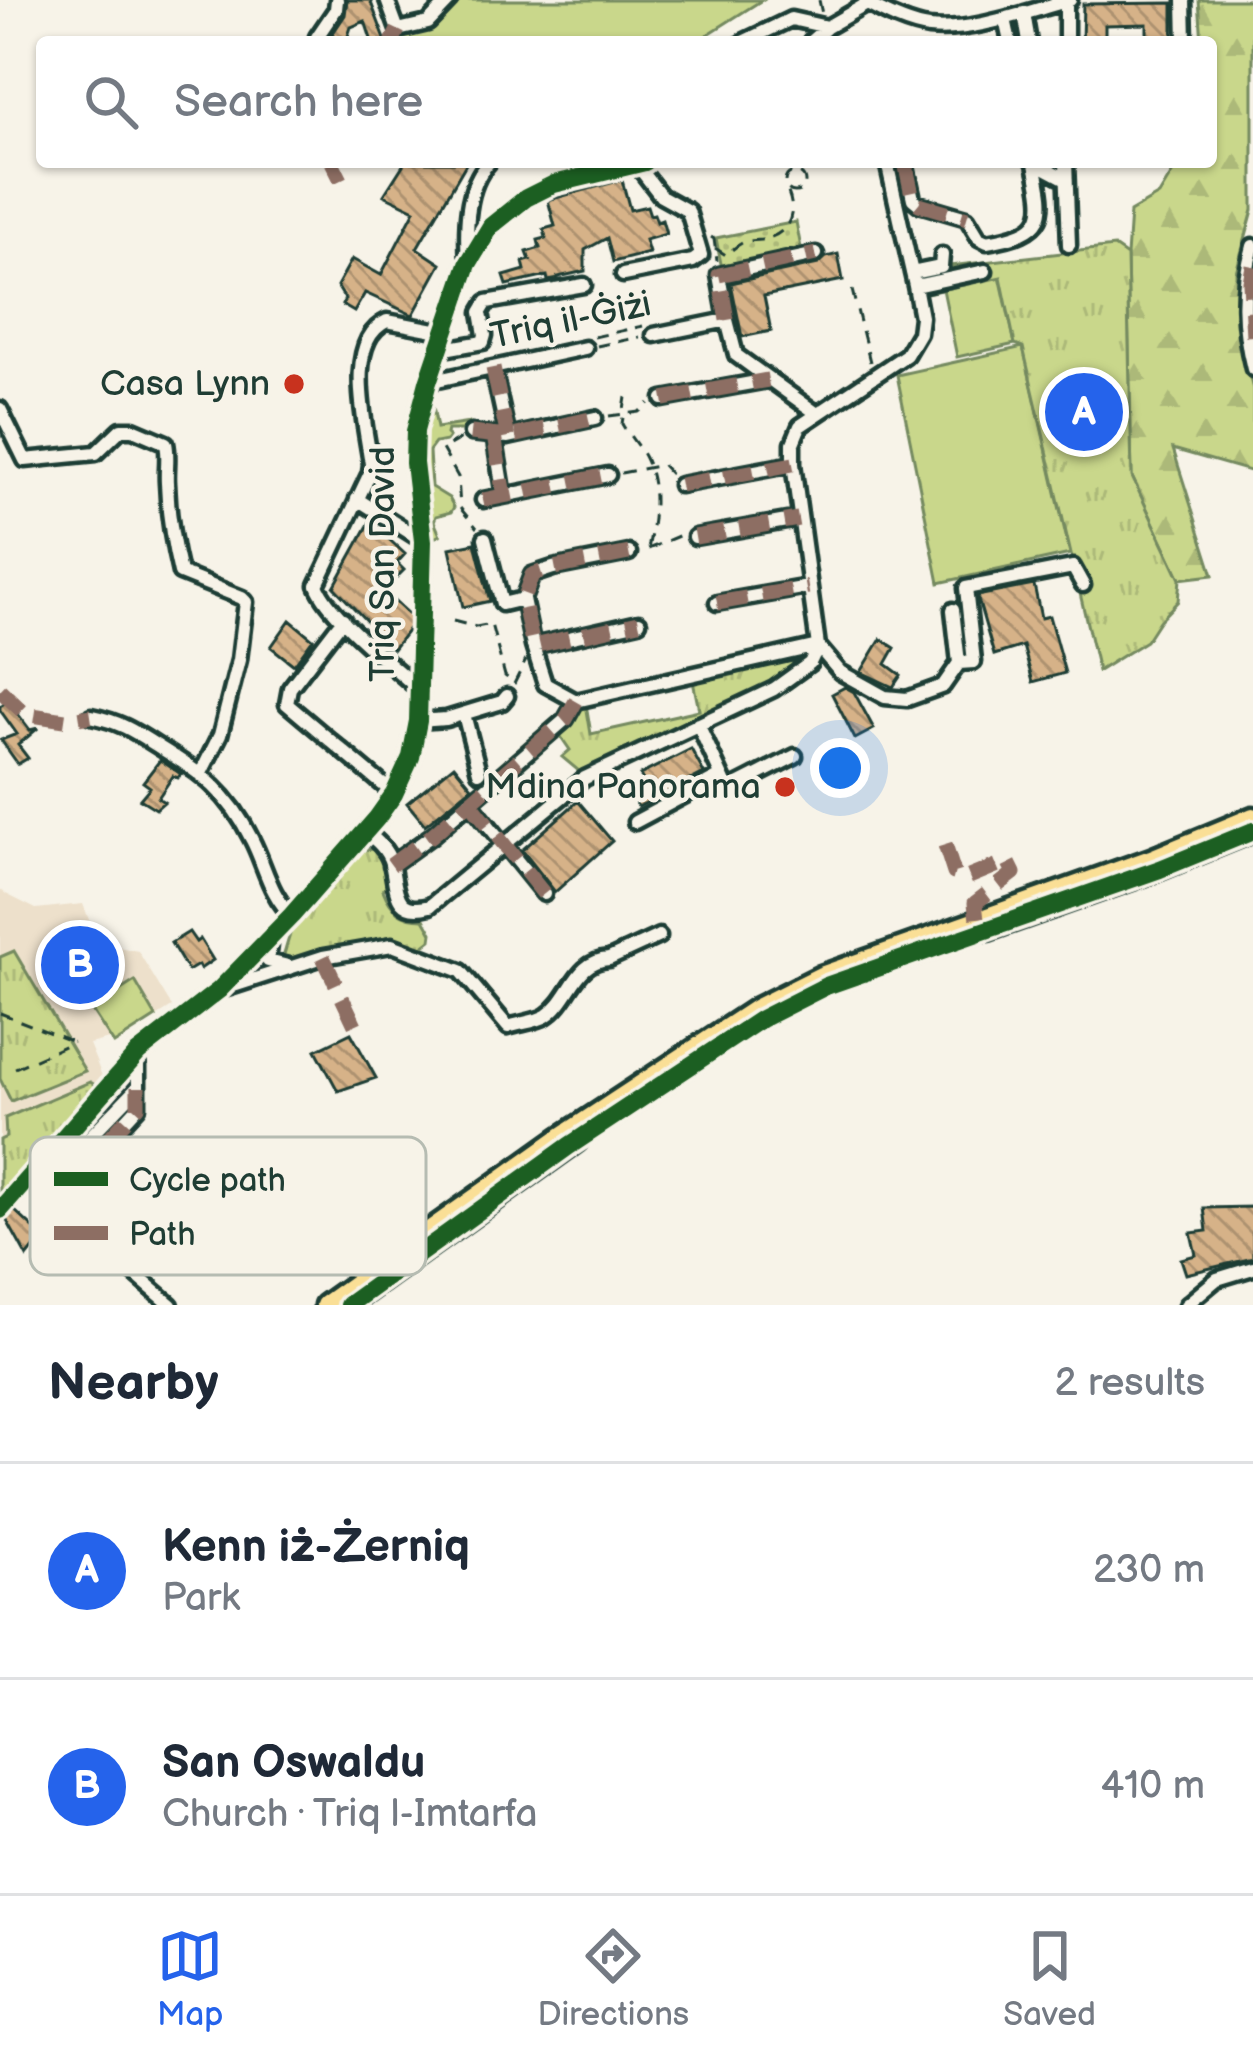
<!DOCTYPE html>
<meta charset="utf-8">
<style>
:root{--surface:#fff;--page:#f2f2f3;--text:#1f2937;--muted:#747a83;--line:#e0e1e3;--accent:#2563eb}
body{margin:0;font-family:"Balsamiq Sans",sans-serif;background:var(--page);color:var(--text)}
.you{position:absolute;left:840px;top:768px;width:42px;height:42px;margin:-30px;border:9px solid #fff;border-radius:50%;background:#1a73e8;box-shadow:0 0 0 18px #1a73e833}
.badge{display:grid;place-items:center;width:78px;height:78px;border-radius:50%;background:var(--accent);color:#fff;font-size:39px;font-weight:700}
.pin{position:absolute;translate:-50% -50%;border:6px solid #fff;box-shadow:0 3px 12px #0006}
.list{margin:0;padding:0;list-style:none}
h2{display:flex;justify-content:space-between;align-items:center;height:156px;margin:0;padding:0 48px;font-size:51px}
h2 small{font-size:39px;font-weight:400;color:var(--muted)}
.list li{display:grid;grid-template-columns:78px 1fr auto;gap:36px;align-items:center;box-sizing:border-box;height:216px;padding:0 48px;border-top:3px solid var(--line)}
.list b{display:block;font-size:45px;white-space:nowrap}
.list p{margin:0;font-size:39px;white-space:nowrap;color:var(--muted)}
.list em{font-size:39px;font-style:normal;color:var(--muted)}
.icon{flex:none;width:66px;height:66px;fill:none;stroke:currentColor;stroke-width:2;stroke-linecap:round;stroke-linejoin:round}
.map{position:relative;flex:none;width:1253px;height:1305px;overflow:hidden}
.search{position:absolute;background:var(--surface);box-shadow:0 3px 9px #0004;left:36px;right:36px;top:36px;height:132px;display:flex;align-items:center;gap:30px;box-sizing:border-box;padding:0 42px;border-radius:12px;color:var(--muted);font-size:45px}
.sheet{height:588px;background:var(--surface)}
nav{display:flex;justify-content:space-around;align-items:center;box-sizing:border-box;height:168px;border-top:3px solid var(--line);background:var(--surface);font-size:33px;color:var(--muted)}
nav a{display:grid;justify-items:center;gap:6px}
nav .on{color:var(--accent)}
.map>svg:first-child{display:block}
.built{fill:#ede0cb}
.grass{fill:#c9d78b;stroke:#748a60;stroke-width:3}
.forest{fill:url(#forest-firs);stroke:#748a60;stroke-width:3}
.park{fill:url(#park-tufts);stroke:#748a60;stroke-width:3}
.garden{fill:url(#garden-dots);stroke:#748a60;stroke-width:3}
.building{fill:url(#building-back-hatch);stroke:#1f3d34;stroke-width:3}
.lines{fill:none;stroke-linecap:round;stroke-linejoin:round}
.minor-casing{stroke:#1f3d34;stroke-width:21}
.highway-casing{stroke:#1f3d34;stroke-width:27}
.path{stroke:#1f3d34;stroke-width:3;stroke-dasharray:12 9;stroke-linecap:butt}
.minor{stroke:#f7f3e8;stroke-width:12}
.highway{stroke:#fadf96;stroke-width:18}
.quiet{stroke:#8d6e63;stroke-width:15;stroke-dasharray:30 15;stroke-linecap:butt}
.cycleway-casing{stroke:#f7f3e8;stroke-width:26}
.cycleway{stroke:#1b5e20;stroke-width:18}
.poi-dot{fill:#c8321e;stroke:#f7f3e8;stroke-width:4.5}
.labels{text-anchor:middle;dominant-baseline:central;stroke-width:9;stroke-linejoin:round;paint-order:stroke}
.street-label{font-size:36px;fill:#1f3d34;stroke:#f7f3e8}
.poi-label{font-size:36px;fill:#1f3d34;stroke:#f7f3e8;text-anchor:end}
.key{fill:#f7f3e8;stroke:#b6bcb2;stroke-width:3}
.key-label{font-size:33px;fill:#1f3d34}
</style>
<div class="map">
<svg width="1253" height="1305" viewBox="0 0 1253 1305">
<defs>
<pattern id="forest-firs" width="22" height="20" patternUnits="userSpaceOnUse" patternTransform="scale(3)"><rect width="22" height="20" fill="#c9d78b"/><path d="M5 1l3.5 6h-7zM16 11l3.5 6h-7z" fill="#acb979"/></pattern>
<pattern id="park-tufts" width="24" height="20" patternUnits="userSpaceOnUse" patternTransform="scale(3)"><rect width="24" height="20" fill="#c9d78b"/><path d="M3 7l-1-3M5 7V3M7 7l1-3M15 17l-1-3M17 17v-4M19 17l1-3" fill="none" stroke="#acb979"/></pattern>
<pattern id="garden-dots" width="8" height="8" patternUnits="userSpaceOnUse" patternTransform="scale(3)"><rect width="8" height="8" fill="#c9d78b"/><path d="M2 2h.1M6 6h.1" fill="none" stroke="#acb979" stroke-width="1.8" stroke-linecap="round"/></pattern>
<pattern id="building-back-hatch" width="6" height="6" patternUnits="userSpaceOnUse" patternTransform="scale(3)"><rect width="6" height="6" fill="#d6b288"/><path d="M-1 5l2 2M0 0l6 6M5-1l2 2" fill="none" stroke="#ad9270"/></pattern>
</defs>
<rect width="100%" height="100%" fill="#f7f3e8"/>
<filter id="ink" filterUnits="userSpaceOnUse"><feTurbulence type="fractalNoise" baseFrequency=".00833" numOctaves="2"/><feDisplacementMap in="SourceGraphic" scale="24" xChannelSelector="R" yChannelSelector="G"/><feConvolveMatrix kernelMatrix="1 2 1 2 8 2 1 2 1" color-interpolation-filters="sRGB"/></filter>
<g filter="url(#ink)">
<!-- built -->
<path class="built" d="M0 889 6 894 36 909 83 904 98 943 138 951 172 1007 114 1044 109 1039 89 1044 102 1076 96 1086 99 1087 98 1092 0 1204Z"/>
<!-- grass -->
<path class="grass" d="M460 0H762L696 42H680L675 38 656 42H402V38Z
M1000 276 1015 344 957 357 943 289Z
M1023 347 1070 554 939 583 897 375Z
M430 390 437 428 470 423 472 430H447L446 434 449 437 446 441 435 443 429 451 431 487 449 498 454 507 451 512 436 516 434 521 440 535 430 540 419 450 420 431Z
M135 981 156 1017 114 1044 91 1009Z"/>
<!-- forest -->
<path class="forest" d="M1199 0H1253V210L1236 272 1238 335 1253 389V472L1173 449 1213 575 1180 579 1132 477 1127 256 1130 212 1159 195 1179 162H1211V42H1202Z"/>
<!-- park -->
<path class="park" d="M1114 247 1127 256 1132 477 1180 579 1178 601 1159 621 1146 641 1098 671 1023 347 1015 344 1001 277 922 294 915 270Z
M789 657 796 670 763 688 580 772 562 757 570 750 557 731 586 704 591 734 699 710 693 681Z
M373 849 387 864 389 883 383 890C391 910 401 919 424 919L432 933 431 940 418 950 392 938 282 961 293 924 357 851Z
M14 951 85 1071 11 1101 0 1079V957Z
M90 1082 99 1087 0 1204V1140L6 1137 5 1118Z"/>
<!-- garden -->
<path class="garden" d="M796 222 802 253 722 269 716 238Z"/>
<!-- building -->
<path class="building" d="M347 0H370L386 42H372L365 21 351 27 346 42H327L345 15Z
M1173 3V42H1147V24L1105 25V42H1082L1083 4Z
M405 162H467L417 248 441 264 413 315 365 293 354 312 342 305 345 299 337 286 352 259 381 275 415 210 384 195Z
M622 180 630 210 647 206 650 215 654 214 657 222 662 220 666 234 645 240 649 253 613 262 607 238 585 250V271L558 277 559 279 548 281 547 276 507 285 504 276 525 270 523 262 530 260 527 252 540 248 538 240 546 238 544 229 555 226 548 200Z
M838 254 843 280 764 296 771 331 742 337 731 283 818 264 826 257Z
M370 522 405 554 397 563 404 570 383 591 410 616V627L393 649 334 587Z
M475 543 490 601 463 607 450 548Z
M1034 585 1041 618 1049 616 1065 673 1033 682 1023 646 994 655 977 596Z
M290 620 313 639 294 665 271 647Z
M881 639 895 648 886 664 901 675 893 687 861 672Z
M845 687 854 692 874 729 855 739 832 694Z
M8 701 30 730 38 728 18 745 28 758 18 764 1 740 17 734 0 710V706Z
M691 749 704 773 638 807 630 791 645 784 640 775Z
M160 760 181 774 178 778 173 776 158 798 164 802 156 809 140 799 150 787 143 782Z
M454 765 472 787 425 825 407 803Z
M578 801 612 841 555 892 522 850Z
M189 932 196 942 200 939 213 960 200 969 198 965 188 971 171 943Z
M351 1033 376 1078 338 1091 316 1050Z
M1253 1207V1258L1186 1274 1181 1259 1196 1255 1191 1233 1207 1231 1204 1208Z
M14 1210 43 1237 27 1257 6 1219Z"/>
<g class="lines">
<!-- minor casing -->
<g class="minor-casing">
<path id="minor" d="M387 0 398 30 428 23 450 0
M1066 0V42
M1184 0 1185 42
M867 4C886 14 908 25 929 28 973 33 1028 11 1070 0
M1024 13 1029 42
M1005 19 1010 42
M317 37 336 9 337 0
M743 42 791 19 827 27
M810 42 827 27 872 1
M905 162 913 199 919 204 967 218 979 238 987 242C1048 232 1047 217 1035 164
M1034 162 1066 179
M1066 162 1069 245
M1253 246C1241 289 1242 325 1253 369
M468 263C466 230 465 187 489 162
M912 273 941 267 942 255
M623 275 693 261 701 255 688 211 661 196 638 166
M915 286 985 271
M654 335 727 320
M439 350 483 342 485 335 481 312 487 302 584 285
M493 368 508 437
M428 382 585 348
M663 399 768 380
M0 409 25 460 96 453 121 429H133L166 443C169 456 166 469 167 483 168 513 173 544 180 573L242 598 246 602 239 660 220 735 201 773
M816 413 736 355 727 320 719 275 816 254
M471 433 508 437 595 418
M494 435 504 496
M680 485 793 464
M357 499 423 541
M483 500 608 475
M695 537 798 519
M485 538 502 604 523 599
M523 599 533 646 545 684 576 701 818 646
M523 599 532 575 553 568 629 553
M717 603 808 587
M953 610 959 663
M343 619 290 688 287 704 394 794
M533 646 639 622
M818 646 793 464V443L800 426 906 355 919 333 921 317 915 286 887 162
M818 646 840 672 885 697 907 699 943 686 959 663
M959 663 974 662 966 588 1073 567 1083 585
M417 688C391 664 329 616 317 585L370 473 371 464C366 426 343 341 387 321L445 332
M464 714 479 772
M91 716C121 722 134 731 159 747 203 774 229 793 252 840 265 865 270 896 292 915
M418 721 446 719 502 702 507 696
M698 724 728 790 795 756
M469 801 544 894
M635 822 721 776
M365 831C376 840 387 849 391 863 397 888 393 916 430 906L585 778 774 689 810 663 818 646
M391 865 431 836 566 719 576 701
M271 937 268 961 288 966
M221 990 323 957 392 945 461 971 508 1027C519 1023 536 1022 546 1016 572 999 574 961 609 959L659 936
M138 1087 50 1178 46 1190 50 1201 171 1305
M0 1210 138 1053 219 990 292 915 377 818 394 794 411 757 418 721 423 541 414 463 415 431 428 382 468 264 491 226 526 198 554 184 645 162
M120 1212 75 1175 138 1107V1054
M1186 1305 1217 1279 1253 1268"/>
</g>
<!-- highway casing -->
<g class="highway-casing">
<path id="highway" d="M988 930 1160 869 1253 831
M325 1305 561 1137 757 1008 821 976 1151 859 1253 817
M348 1305 577 1141"/>
</g>
<!-- path -->
<path class="path" d="M819 0 822 14
M785 182a10 10 0 1 1 20 0a10 10 0 1 1-20 0Z
M711 237 714 239 717 261
M715 248 726 255C731 251 736 246 742 243 748 240 754 241 761 240 789 235 798 214 787 190
M852 290 870 362
M594 337 643 326
M597 346 640 337
M626 397 622 424C629 436 639 446 645 458 659 487 654 520 648 549
M609 416 639 412 649 403
M460 439 442 449 458 477 460 508 477 528
M621 473 662 465 672 476
M648 549 683 534
M453 621 476 627 491 624 505 676 514 683
M514 684 526 660
M0 1013 73 1042
M15 1068 73 1042"/>
<!-- minor -->
<use href="#minor" class="minor"/>
<!-- highway -->
<use href="#highway" class="highway"/>
<!-- quiet -->
<path class="quiet" d="M392 42 398 30
M332 162 341 180
M905 162 913 199 919 204 967 218
M1253 266 1250 282 1253 336
M727 320 719 275 816 254
M493 368 508 437
M663 399 768 380
M471 433 508 437 595 418
M494 435 504 496
M680 485 793 464
M483 500 608 475
M695 537 798 519
M629 553 553 568 532 575 523 599 533 646 639 622
M717 603 808 587
M0 690 25 714 65 720 91 716
M469 801 544 894
M945 845 954 873 969 877 1008 861 1014 873 975 903 977 920
M391 865 431 836 566 719 576 701
M323 957 355 1025 369 1028
M75 1175 138 1107V1087"/>
<!-- cycleway casing -->
<g class="cycleway-casing">
<path id="cycleway" d="M0 1210 138 1053 219 990 292 915 377 818 394 794 411 757 418 721 423 541 414 463 415 431 428 382 468 264 491 226 526 198 554 184 645 162
M348 1305 569 1146 761 1019 826 986 1160 869 1253 831"/>
</g>
<!-- cycleway -->
<use href="#cycleway" class="cycleway"/>
</g>
</g>
<!-- markers -->
<g class="poi-dot">
<circle cx="294" cy="384" r="12"/>
<circle cx="785" cy="787" r="12"/>
</g>
<g class="labels">
<!-- street labels -->
<g class="street-label">
<text transform="translate(571 321) rotate(-12)">Triq il-Ġiżi</text>
<text transform="translate(383 564) rotate(-90)">Triq San David</text>
</g>
<!-- poi labels -->
<g class="poi-label">
<text x="270" y="384">Casa Lynn</text>
<text x="761" y="787">Mdina Panorama</text>
</g>
</g>
<!-- legend -->
<rect x="30" y="1137" width="396" height="138" rx="18" class="key"/>
<rect x="54" y="1172" width="54" height="14" fill="#1b5e20"/>
<rect x="54" y="1226" width="54" height="14" fill="#8d6e63"/>
<g class="key-label">
<text x="129" y="1191">Cycle path</text>
<text x="129" y="1245">Path</text>
</g>
</svg>
<div class="you"></div>
<div class="pin badge" style="left:1084px;top:412px">A</div>
<div class="pin badge" style="left:80px;top:965px">B</div>
<div class="search"><svg class="icon" aria-label="search" viewBox="0 0 24 24"><circle cx="10" cy="10" r="6"/><path d="M15 15l6 6"/></svg>Search here</div>
</div>
<section class="sheet">
<h2>Nearby<small>2 results</small></h2>
<ul class="list">
<li><span class="badge">A</span><div><b>Kenn iż-Żerniq</b><p>Park</p></div><em>230 m</em></li>
<li><span class="badge">B</span><div><b>San Oswaldu</b><p>Church · Triq l-Imtarfa</p></div><em>410 m</em></li>
</ul>
</section>
<nav>
<a class="on"><svg class="icon" aria-label="map" viewBox="0 0 24 24"><path d="M3 6l6-2 6 2 6-2v14l-6 2-6-2-6 2zM9 4v14M15 6v14"/></svg>Map</a>
<a><svg class="icon" aria-label="directions" viewBox="0 0 24 24"><path d="M12 3l9 9-9 9-9-9zM9 14v-3h6M13 9l2 2-2 2"/></svg>Directions</a>
<a><svg class="icon" aria-label="saved" viewBox="0 0 24 24"><path d="M7 4h10v16l-5-4-5 4z"/></svg>Saved</a>
</nav>
